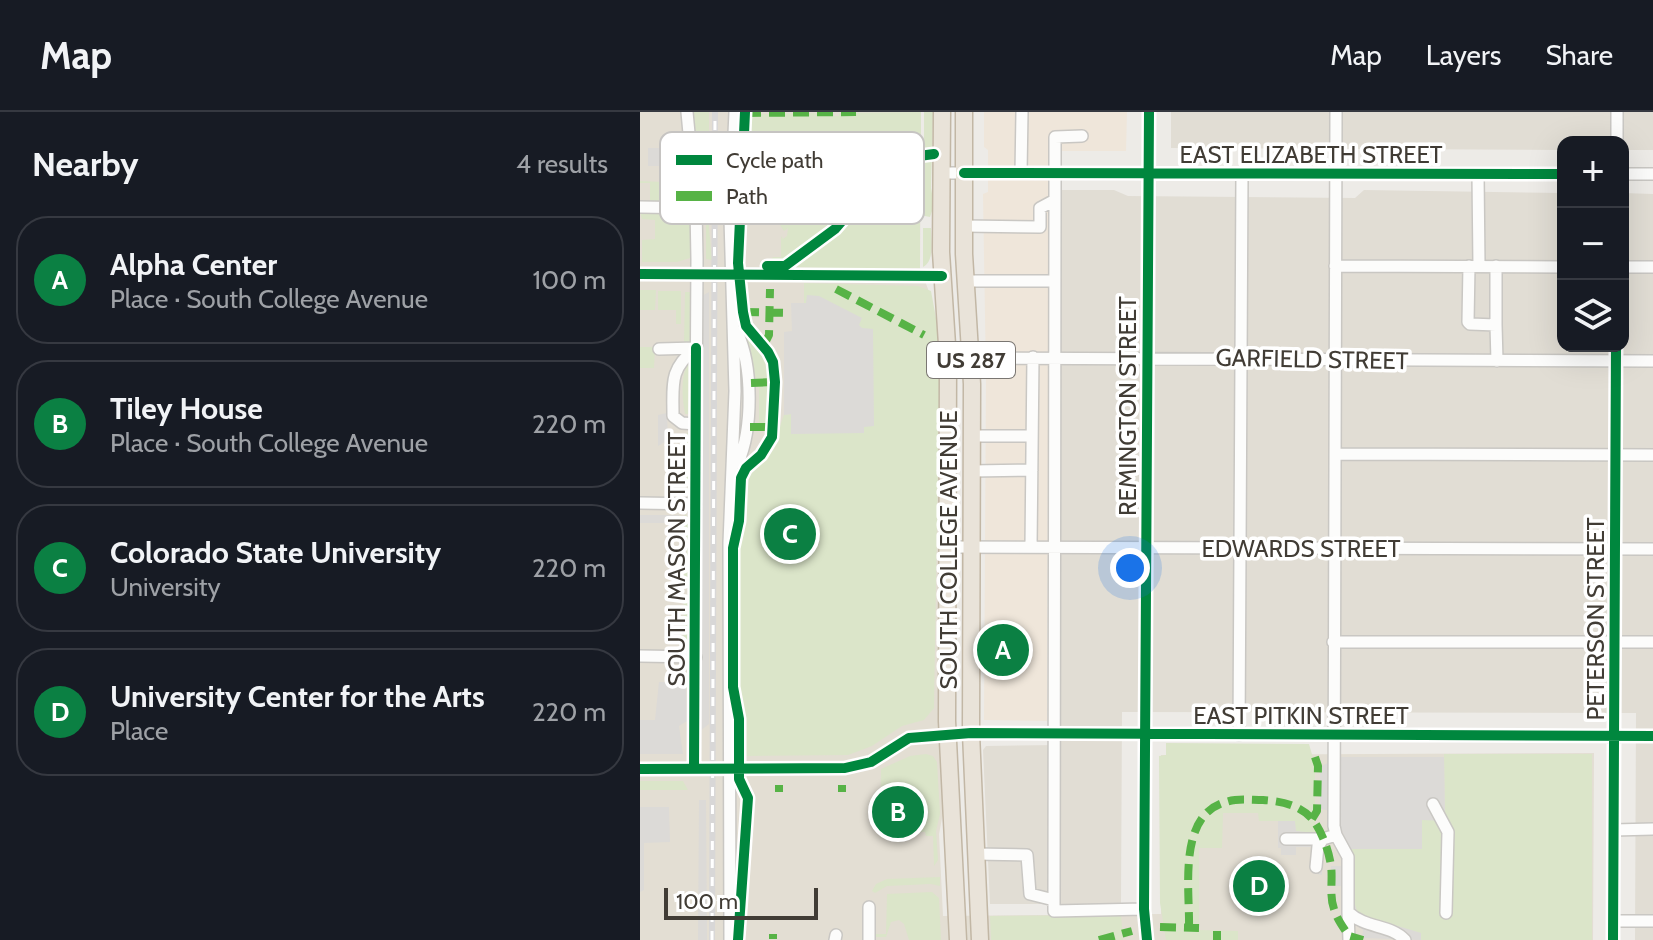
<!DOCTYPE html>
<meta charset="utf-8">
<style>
:root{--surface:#171b24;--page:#20242c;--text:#f1f3f6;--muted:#9ea1a6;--line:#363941;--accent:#0b8043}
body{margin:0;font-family:Cabin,sans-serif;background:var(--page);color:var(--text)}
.controls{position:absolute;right:24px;top:24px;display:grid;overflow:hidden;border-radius:16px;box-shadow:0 8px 32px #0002}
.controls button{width:72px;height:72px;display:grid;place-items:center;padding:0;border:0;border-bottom:2px solid var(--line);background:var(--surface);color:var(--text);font:40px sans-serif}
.scale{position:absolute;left:24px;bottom:20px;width:154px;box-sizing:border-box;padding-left:8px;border:4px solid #413c35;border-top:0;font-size:22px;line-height:28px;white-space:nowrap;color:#413c35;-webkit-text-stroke:6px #fff;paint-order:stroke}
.you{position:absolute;left:490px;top:456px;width:28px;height:28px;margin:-20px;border:6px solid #fff;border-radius:50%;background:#1a73e8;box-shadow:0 0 0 12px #1a73e833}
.badge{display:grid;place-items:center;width:52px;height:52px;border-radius:50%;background:var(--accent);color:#fff;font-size:26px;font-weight:700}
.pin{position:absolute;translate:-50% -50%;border:4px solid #fff;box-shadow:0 2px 8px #0006}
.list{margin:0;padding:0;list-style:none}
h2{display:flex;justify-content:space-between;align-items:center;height:104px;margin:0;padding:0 32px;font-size:34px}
h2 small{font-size:26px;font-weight:400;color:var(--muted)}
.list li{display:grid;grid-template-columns:52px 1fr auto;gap:24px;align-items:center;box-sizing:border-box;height:128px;margin:0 16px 16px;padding:0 16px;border:2px solid var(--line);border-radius:32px}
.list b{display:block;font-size:30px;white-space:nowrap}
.list p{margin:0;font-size:26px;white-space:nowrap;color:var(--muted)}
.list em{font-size:26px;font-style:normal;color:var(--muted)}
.icon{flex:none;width:44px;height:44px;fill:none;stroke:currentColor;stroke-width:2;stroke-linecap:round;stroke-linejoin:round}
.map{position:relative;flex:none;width:1013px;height:828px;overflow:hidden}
header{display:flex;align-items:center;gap:48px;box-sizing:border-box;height:112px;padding:0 40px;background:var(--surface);border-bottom:2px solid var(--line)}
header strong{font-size:38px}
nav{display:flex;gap:44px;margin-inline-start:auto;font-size:28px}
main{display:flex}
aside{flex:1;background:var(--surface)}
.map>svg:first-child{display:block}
.residential{fill:#e1ddd4}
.commercial{fill:#efe6da}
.education{fill:#e3ded3}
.green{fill:#dbe5c9}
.parking{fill:#dcdad7}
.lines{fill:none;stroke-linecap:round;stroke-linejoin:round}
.minor-casing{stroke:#c9c7c3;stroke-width:14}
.highway-casing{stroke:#c2b7a5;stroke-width:19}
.minor{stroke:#fcfcfb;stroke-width:11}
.highway{stroke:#e9e3d9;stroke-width:16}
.rail-casing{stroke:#d8d7d7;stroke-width:6}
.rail{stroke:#fff;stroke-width:3;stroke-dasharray:9;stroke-linecap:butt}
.quiet{stroke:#57b346;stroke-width:8;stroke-dasharray:16 8;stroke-linecap:butt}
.cycleway-casing{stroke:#fff;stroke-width:15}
.cycleway{stroke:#00873e;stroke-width:10}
.labels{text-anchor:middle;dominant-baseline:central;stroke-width:7;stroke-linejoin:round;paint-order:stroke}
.shield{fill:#fff;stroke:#7a7672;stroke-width:2}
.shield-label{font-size:22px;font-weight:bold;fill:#413c35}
.street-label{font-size:24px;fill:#413c35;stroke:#fff}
.key{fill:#fff;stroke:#c6c4c2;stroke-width:2}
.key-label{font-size:22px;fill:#413c35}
</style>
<header>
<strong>Map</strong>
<nav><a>Map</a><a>Layers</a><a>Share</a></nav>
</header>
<main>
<aside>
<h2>Nearby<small>4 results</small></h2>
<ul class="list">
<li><span class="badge">A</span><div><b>Alpha Center</b><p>Place · South College Avenue</p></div><em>100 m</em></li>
<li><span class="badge">B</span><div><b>Tiley House</b><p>Place · South College Avenue</p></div><em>220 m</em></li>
<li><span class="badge">C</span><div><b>Colorado State University</b><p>University</p></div><em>220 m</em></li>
<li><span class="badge">D</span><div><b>University Center for the Arts</b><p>Place</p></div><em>220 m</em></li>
</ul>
</aside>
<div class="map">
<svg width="1013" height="828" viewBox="0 0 1013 828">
<rect width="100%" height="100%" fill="#edebe7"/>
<!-- residential -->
<path class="residential" d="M531 0H1013V38H983V30H923V38L531 36Z
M419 78H474L488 84 715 86 724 78 923 81V234H983V81L1013 82V828H995L996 601 482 600 481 792H350L343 638 346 634 419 633Z"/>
<!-- commercial -->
<path class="commercial" d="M344 0H487L486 39H409L407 609 344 608 346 264 343 82 348 80V38L344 35Z"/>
<!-- education -->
<path class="education" d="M0 0H281L280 156 288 177 301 239 300 605 303 701 299 722 303 804 521 802V643L954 641 953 828H0Z"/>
<!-- green -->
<path class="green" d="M53 0H69V116L72 148 66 147V105Z
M281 0V37L234 70 217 86 219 91C231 77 269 45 284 47V0H293L291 76 294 93 290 105 280 103V156H260L257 158 149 155 159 145 158 141 141 153 129 150 133 145H141V124L143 127 147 124 148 116 144 119 140 113V105L130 102 126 94H103L107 90 104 88 109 4 116 2 185 1 186 4H199V1Z
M0 69 46 71 48 88 42 90H10V71H0Z
M0 100H48L51 105 50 146 37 150H2V128L15 127V108L2 107Z
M283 116H291C291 128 295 149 283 155Z
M164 171 278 174 291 179 300 228 294 596 284 608 262 614 232 634 208 643 105 644 103 641V605L96 578 97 429 103 407 105 364C115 351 133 339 138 322 140 315 141 310 144 303L151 302V321L224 320 222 216 164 191Z
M0 178H16L15 198H0Z
M18 179H41V212H36V198H18Z
M45 180H50V231H44Z
M105 224C120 233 127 250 128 268H117C111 258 112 239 105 224Z
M0 235H15L14 256H0Z
M50 248V302H45C42 285 40 262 50 248Z
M119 272 128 273V313H119Z
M50 319 49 373H43L44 324Z
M45 402 50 408 48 418H50L49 466 44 472V443H47V438H43Z
M44 484C53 494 54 531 43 539Z
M526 631 669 632 675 653V721L662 722 656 719 654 709H619L618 701H583L582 736H559V818L598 819V828H526L520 791 519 644 526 643Z
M286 642 293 644 297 650 300 702 296 719 298 748 294 754 293 724H286L285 720 270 719 266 706 269 704 268 690 271 689 266 673H251L252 693 246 694 247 717 259 718V725L240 726 241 657 270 644Z
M804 642H952V828H781L780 821 718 803 714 790 710 737H782V708H805Z
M0 669H43L48 678H0Z
M300 765V774L291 772 247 774 235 781 232 779 236 772 247 767Z
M292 780 299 786 301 828H269L264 812 259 808 251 810 246 825H236V822H246L247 782Z
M481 803 483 828H351L350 804Z"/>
<!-- parking -->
<path class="parking" d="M8 36H22V54H8Z
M69 180V612L60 619V185Z
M167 183 179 184 222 206 219 213 222 216 233 217 234 314 224 315V321L151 322V302L144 303V220L152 219 151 191H166Z
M27 301 28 328 18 334V303Z
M0 403H39V411H0Z
M35 559 43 560 46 566 47 609 39 614 43 642H0V608H15L19 570H35Z
M699 645H804L805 709 782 708V737H710L693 699 680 697V655Z
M59 688H66L67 828H58Z
M0 695H29L30 730 4 731V778L0 780Z
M638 709H655L656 719 675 721 682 739V763L673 761V735H656V743H641V736H638Z
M691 754H713L714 790 718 802 781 821V828L722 826 723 818 707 806 703 792 702 774H691Z"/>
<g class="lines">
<!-- minor casing -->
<g class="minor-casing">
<path id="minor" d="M47 0 56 96 57 147 54 657
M696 0 694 714 696 723 708 745V800C726 817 750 812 765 828
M977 30V0
M301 61 923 62
M381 61 382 0
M838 62 839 154
M983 62H1013
M415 88 414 799 504 797
M0 95 56 96
M324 114 400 115V96L415 88V25L442 24
M695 154 923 155
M829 154 828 210 830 212 856 213 857 249
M856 154V213
M983 155H1013
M0 162 302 164
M326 169H415
M97 220C113 254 113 316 98 351
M19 237 56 236
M331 246 1013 249
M56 312 42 311 33 304C33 272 29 257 56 236
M332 324H392
M695 342 1013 343
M332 359 392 358
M0 391 56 392
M309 435 1013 437
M391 435 393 245
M693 530H1013
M0 544 56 545
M599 623 602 62
M0 657 205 656 231 650 269 626 331 621 1013 624
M793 692 808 720 806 801
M974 718 1013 717
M646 727H683L696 723
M336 742 387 743 390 782 414 788
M676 755 678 734 683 727
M708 800 709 828
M973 809H1013
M90 828 89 431 95 279 90 107 95 0
M195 828 196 823
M229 828V795
M507 828 504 797 509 0
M973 828 976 234"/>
</g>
<!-- highway casing -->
<g class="highway-casing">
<path id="highway" d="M302 0 301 140 308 248 307 609 318 828
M324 0V142L332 272 331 621 340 828"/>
</g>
<!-- minor -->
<use href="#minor" class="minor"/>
<!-- highway -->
<use href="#highway" class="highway"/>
<!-- rail casing -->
<g class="rail-casing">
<path id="rail" d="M72 828 75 0"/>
</g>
<!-- rail -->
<use href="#rail" class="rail"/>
<!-- quiet -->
<path class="quiet" d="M105 1 216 0
M196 177 284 223
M103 200 149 201
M124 233 129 223 130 177
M111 271 135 270
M110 315H133
M139 673V680
M202 673V680
M672 707 677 699 678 654 673 639
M520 815 559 816
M549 816C550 778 537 703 586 690 597 686 610 688 623 688 640 689 661 693 673 708 682 720 689 739 691 754 693 768 689 783 694 797 697 807 703 815 709 824L723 828
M577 819V828
M133 822V827
M459 828 492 819"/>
<!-- cycleway casing -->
<g class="cycleway-casing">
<path id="cycleway" d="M324 61 923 62
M127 154H145L195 117 226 81 243 67 279 44 294 42
M0 162 302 164
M0 657 205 656 231 650 269 626 331 621 1013 624
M54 657 56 236
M98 828 108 686 99 667V607L93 575V436L99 409 101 366 106 356 121 343 132 325 135 270 133 250 128 240 106 214 103 200 98 151 105 0
M507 828 504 797 509 0
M973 828 976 234"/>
</g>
<!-- cycleway -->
<use href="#cycleway" class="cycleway"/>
</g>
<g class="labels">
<!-- shield labels -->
<rect class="shield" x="287" y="230" width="88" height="36" rx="6"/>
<g class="shield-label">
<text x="331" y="248">US 287</text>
</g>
<!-- street labels -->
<g class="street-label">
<text x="671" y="42">EAST ELIZABETH STREET</text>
<text transform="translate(672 247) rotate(1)">GARFIELD STREET</text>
<text transform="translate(487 294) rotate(-90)">REMINGTON STREET</text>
<text x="661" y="436">EDWARDS STREET</text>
<text transform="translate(308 438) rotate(-90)">SOUTH COLLEGE AVENUE</text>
<text transform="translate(36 447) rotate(-90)">SOUTH MASON STREET</text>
<text transform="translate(955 507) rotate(-90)">PETERSON STREET</text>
<text x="661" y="603">EAST PITKIN STREET</text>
</g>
</g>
<!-- legend -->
<rect x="20" y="20" width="264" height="92" rx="12" class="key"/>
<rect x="36" y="43" width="36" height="10" fill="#00873e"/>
<rect x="36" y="79" width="36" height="10" fill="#57b346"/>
<g class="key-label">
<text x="86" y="56">Cycle path</text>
<text x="86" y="92">Path</text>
</g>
</svg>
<div class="controls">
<button>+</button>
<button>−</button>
<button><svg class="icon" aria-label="layers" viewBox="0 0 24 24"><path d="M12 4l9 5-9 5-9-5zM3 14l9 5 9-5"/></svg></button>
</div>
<div class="scale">100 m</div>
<div class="you"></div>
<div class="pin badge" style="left:363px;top:538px">A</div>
<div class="pin badge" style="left:258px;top:700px">B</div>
<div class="pin badge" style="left:150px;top:422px">C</div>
<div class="pin badge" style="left:619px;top:774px">D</div>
</div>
</main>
